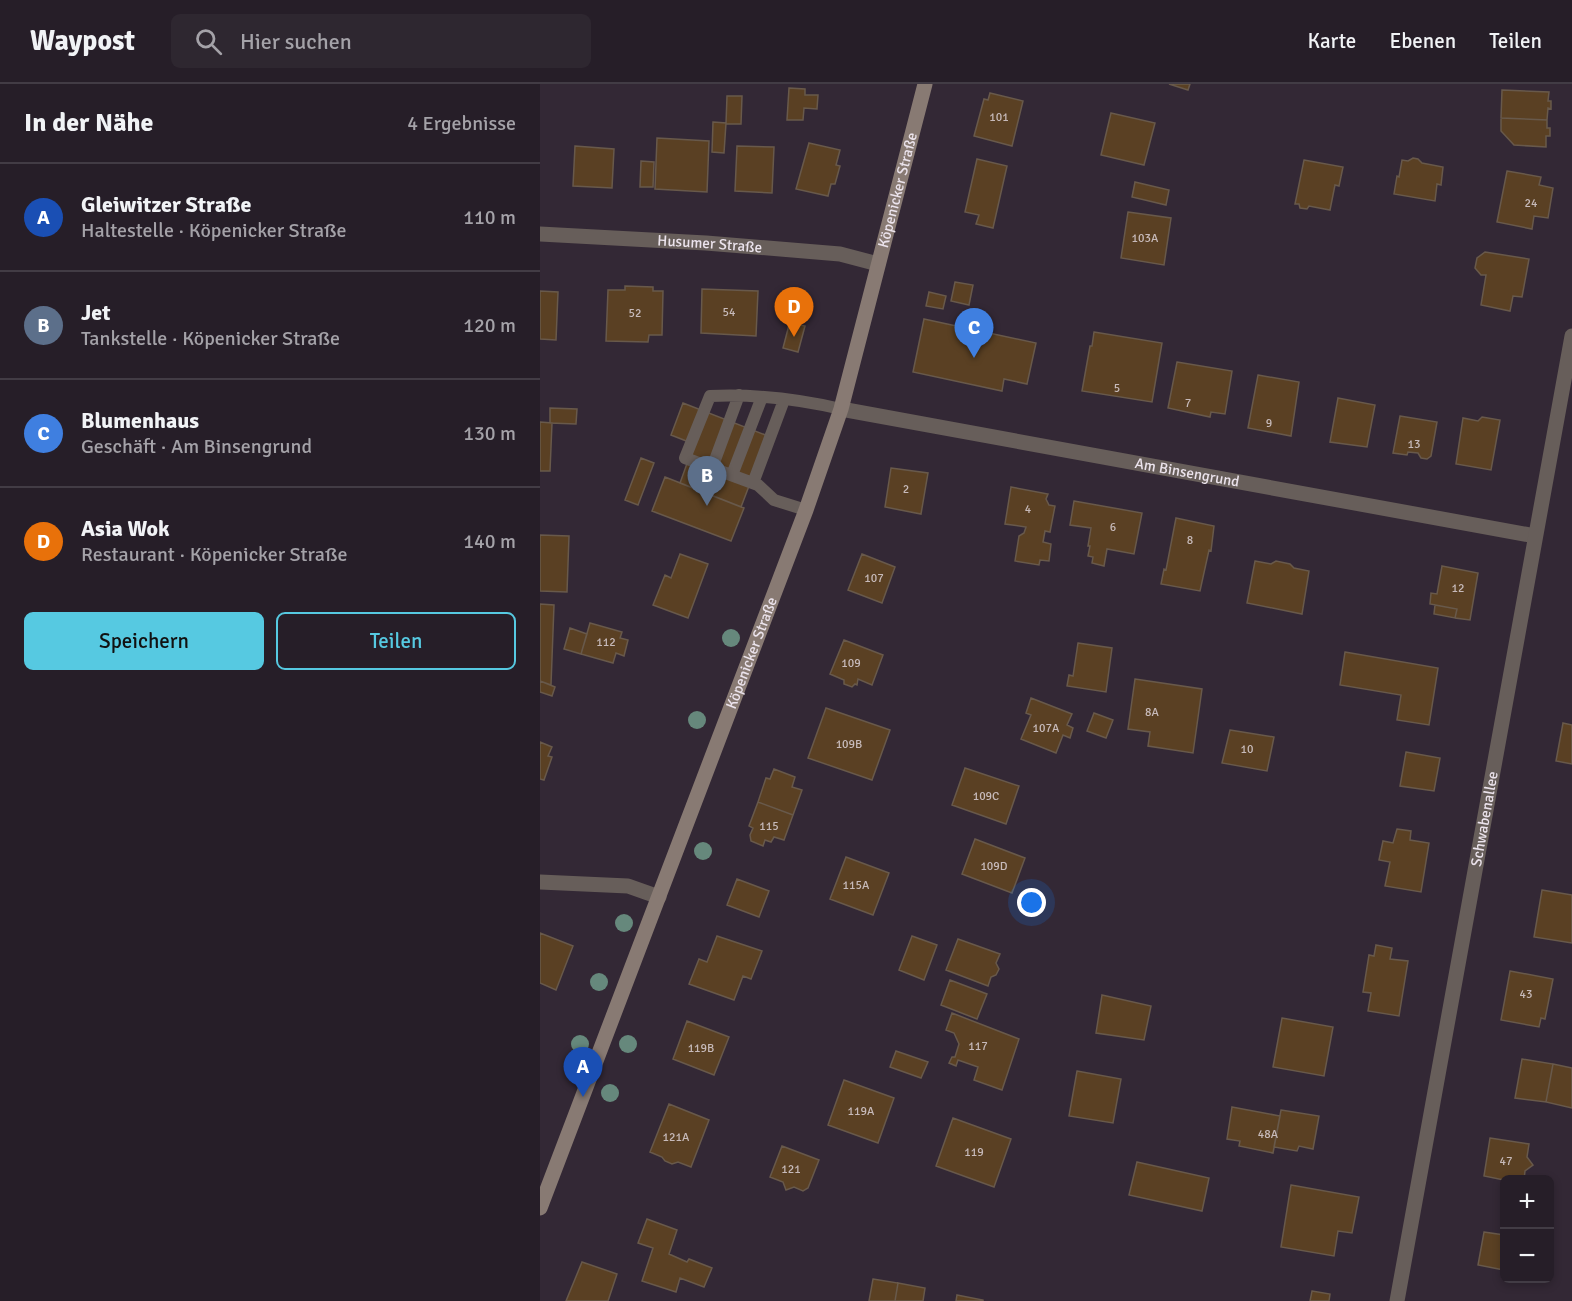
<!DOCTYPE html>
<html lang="de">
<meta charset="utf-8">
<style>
:root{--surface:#261e28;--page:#2e2730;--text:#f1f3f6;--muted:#a4a2a8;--line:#423c45;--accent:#56c9e1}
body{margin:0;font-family:Signika,sans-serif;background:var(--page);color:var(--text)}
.controls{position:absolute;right:18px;bottom:18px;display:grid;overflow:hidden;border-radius:9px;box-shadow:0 3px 9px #0003}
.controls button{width:54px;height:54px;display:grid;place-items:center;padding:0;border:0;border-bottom:2px solid var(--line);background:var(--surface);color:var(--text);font:30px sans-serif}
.you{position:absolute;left:492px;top:819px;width:21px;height:21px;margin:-15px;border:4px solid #fff;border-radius:50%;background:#1a73e8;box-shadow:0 0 0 9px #1a73e833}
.badge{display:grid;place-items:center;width:39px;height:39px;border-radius:50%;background:var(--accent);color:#fff;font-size:20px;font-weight:700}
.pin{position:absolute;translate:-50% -50px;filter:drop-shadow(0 2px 3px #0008)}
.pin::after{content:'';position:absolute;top:32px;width:21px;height:18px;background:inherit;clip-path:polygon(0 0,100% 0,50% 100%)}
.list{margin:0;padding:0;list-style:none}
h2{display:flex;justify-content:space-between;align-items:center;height:78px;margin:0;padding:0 24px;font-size:26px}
h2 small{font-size:20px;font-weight:400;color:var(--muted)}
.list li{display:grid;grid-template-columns:39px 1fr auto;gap:18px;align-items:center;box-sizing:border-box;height:108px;padding:0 24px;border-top:2px solid var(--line)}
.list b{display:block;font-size:22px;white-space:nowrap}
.list p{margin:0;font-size:20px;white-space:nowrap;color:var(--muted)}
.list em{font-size:20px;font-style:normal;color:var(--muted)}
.actions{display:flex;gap:12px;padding:18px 24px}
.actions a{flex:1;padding:14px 0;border:2px solid var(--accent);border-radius:9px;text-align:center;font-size:21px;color:var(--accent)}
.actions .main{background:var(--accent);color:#111}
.icon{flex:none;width:33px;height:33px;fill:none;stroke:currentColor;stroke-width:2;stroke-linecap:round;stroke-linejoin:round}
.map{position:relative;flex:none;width:1032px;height:1217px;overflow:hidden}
header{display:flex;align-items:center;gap:36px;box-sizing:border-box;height:84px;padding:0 30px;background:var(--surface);border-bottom:2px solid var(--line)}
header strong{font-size:28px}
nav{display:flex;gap:33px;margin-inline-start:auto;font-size:21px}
.search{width:420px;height:54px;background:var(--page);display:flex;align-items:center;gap:15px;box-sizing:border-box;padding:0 21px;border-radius:9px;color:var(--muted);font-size:22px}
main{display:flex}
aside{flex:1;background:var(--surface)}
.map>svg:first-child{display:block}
.building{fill:#5a4023;stroke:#68594b;stroke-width:1.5}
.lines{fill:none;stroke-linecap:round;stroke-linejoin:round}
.service{stroke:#675e5a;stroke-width:12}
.minor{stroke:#675e5a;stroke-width:15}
.secondary{stroke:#887a73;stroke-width:15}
.tree{fill:#66887c}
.labels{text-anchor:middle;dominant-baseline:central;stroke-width:4.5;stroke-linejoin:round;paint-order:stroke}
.number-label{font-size:12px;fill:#c7baba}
.street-label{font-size:15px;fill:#ebe3ec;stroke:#332835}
</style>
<header>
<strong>Waypost</strong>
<div class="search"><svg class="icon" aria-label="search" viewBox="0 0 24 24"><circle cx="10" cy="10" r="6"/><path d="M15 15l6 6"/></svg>Hier suchen</div>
<nav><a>Karte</a><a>Ebenen</a><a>Teilen</a></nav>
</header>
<main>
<aside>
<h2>In der Nähe<small>4 Ergebnisse</small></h2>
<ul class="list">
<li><span class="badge" style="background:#1a4fb4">A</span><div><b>Gleiwitzer Straße</b><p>Haltestelle · Köpenicker Straße</p></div><em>110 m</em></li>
<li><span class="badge" style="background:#5c6f8a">B</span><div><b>Jet</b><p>Tankstelle · Köpenicker Straße</p></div><em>120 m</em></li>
<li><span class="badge" style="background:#3f7fe0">C</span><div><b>Blumenhaus</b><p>Geschäft · Am Binsengrund</p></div><em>130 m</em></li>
<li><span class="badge" style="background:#e8710a">D</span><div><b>Asia Wok</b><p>Restaurant · Köpenicker Straße</p></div><em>140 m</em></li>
</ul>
<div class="actions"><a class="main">Speichern</a><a>Teilen</a></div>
</aside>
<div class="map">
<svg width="1032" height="1217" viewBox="0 0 1032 1217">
<rect width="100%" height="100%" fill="#332835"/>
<!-- building -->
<path class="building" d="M629 0H650L648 6Z
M249 4 265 5V11H278L277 25 264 24 263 36H247Z
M962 6 1009 8 1008 17H1011V25L1008 24 1007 36 961 34Z
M450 9 483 17 472 62 434 52 444 15 448 16Z
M187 12H202L201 40H186Z
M571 29 615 39 604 81 561 71Z
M961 34 1007 36V44H1010V52H1006V63L974 61 961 47Z
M173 38 186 39 184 69 172 68Z
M117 54 169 57 167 108 115 105Z
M269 59 300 66 296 81 300 82 295 100H291L288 112 256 105Z
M35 62 74 65 72 104 33 102Z
M197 62 234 63 232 109 195 107Z
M873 74 878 75 882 79 903 83 901 101 897 100 895 117 854 110 857 92 859 93 862 76 868 77Z
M437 75 467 82 453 144 436 140 439 131 425 128Z
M764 76 803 83 799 102 795 101 790 126 769 122 767 125 760 124 759 120H755Z
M101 77 114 78 113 103H100Z
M967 87 1001 93 999 101 1013 104 1008 134 994 132 992 145 957 138Z
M595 98 629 106 626 121 592 113Z
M588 128 631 134 624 181 581 174Z
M945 168 989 175 982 213 973 212 970 227 941 221 946 191H941L935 184 937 174Z
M415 198 433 201 429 221 411 217Z
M85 202 113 203V207H123L122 251H109L108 258 66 257 68 206H85Z
M162 205 218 207 216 252 161 249Z
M0 207 18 208 16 256 0 255Z
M389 208 406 212 403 225 386 222Z
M255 218 266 221 260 241 265 242 258 268 243 264Z
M384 235 496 259 487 300 464 295 462 307 373 288Z
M554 248 622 259 612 318 542 307 550 262H552Z
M637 278 692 287 685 330 671 328 670 333 628 324Z
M718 291 759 298 751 352 708 344Z
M798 314 835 321 827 363 790 358Z
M143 319 228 352 201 423 140 399 154 360 131 351Z
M10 324 37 325 36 340 10 339Z
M860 332 897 338 891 372 887 375 881 374 878 369 868 368 867 371 853 369Z
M942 333 960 336 951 386 916 380 923 334 938 337Z
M0 338 12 339 10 387H0Z
M101 374 114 379 98 421 85 416Z
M351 384 388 389 381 430 345 423Z
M125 393 204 424 191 457 112 427Z
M471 403 508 410 506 415 509 421 515 422 510 448 505 447 503 458 511 460 509 477 500 476 499 481 475 477 479 452 484 449 486 443 465 440Z
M534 417 602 429 594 470 567 465 564 482 552 479 553 473 548 472 550 462H548L551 444 530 441Z
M636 434 674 442 671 467 669 466 660 507 621 500 624 485 626 486Z
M0 451 29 452 27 508 0 507Z
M140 470 168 480 148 534 113 521 125 491 131 494Z
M322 470 355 483 342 519 308 506Z
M715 477 731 480 736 477 750 480 754 484 769 487 762 530 707 519Z
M902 482 938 489 930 536 915 534 917 525 890 520 891 509 897 510Z
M0 520 14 521 11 601 0 597Z
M895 521 917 525 915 534 894 530Z
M50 539 82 548 80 554 88 556 84 572 76 569 73 579 41 570Z
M30 544 47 550 41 570 24 565Z
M304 556 343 571 332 601 318 595 317 601 315 600 312 603 304 600V596L290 590Z
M538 559 572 564 566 608 527 602 529 591 533 592Z
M805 568 898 584 889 641 857 636 861 611 800 601Z
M595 595 662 605 653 669 608 662 610 648 588 645Z
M0 597 15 603 12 612 0 608Z
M491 614 532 630 527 641 533 644 530 654 523 651 516 669 481 655 491 631 486 629Z
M286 624 350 646 332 696 268 674Z
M554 629 573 636 566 654 547 647Z
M1023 639 1032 641V680L1016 677Z
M690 646 734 653 727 687 682 679Z
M0 658 12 663 8 672 12 673 4 696 0 695Z
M866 668 900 674 894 707 860 702Z
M425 684 479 702 466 740 412 721Z
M234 685 255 693 252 703 262 706 253 731 218 718 226 694 230 695Z
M218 718 253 731 244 756 234 753 231 758 225 756 223 762 211 757 210 751 213 744 209 742Z
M857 745 871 747 870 756 889 759 881 808 845 802 850 778 839 776 843 757 853 759Z
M435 755 485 774 472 809 422 790Z
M306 773 349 789 333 831 290 815Z
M197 795 229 807 219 833 187 821Z
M1002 806 1032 811V859L994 853Z
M0 849 33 862 16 906 0 899Z
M177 852 222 867 211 895 203 892 194 916 149 900 159 875 167 878Z
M372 852 397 861 384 896 359 886Z
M418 855 460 870 456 879 459 885 456 891 451 893 448 902 406 886Z
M836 861 852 864 850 875 868 877 859 932 828 927 831 909 823 908 829 871 834 872Z
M970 887 1013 895 1005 935 1001 934 999 943 961 936Z
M410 896 447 910 437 935 401 921Z
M562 911 611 922 604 956 556 949Z
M412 929 479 955 462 1006 434 996 438 983 418 976 416 982 409 979 412 973H415L419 960 414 949 406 946Z
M742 934 793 943 784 992 733 983Z
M147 937 189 953 174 991 133 975Z
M356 967 388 978 381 994 350 983Z
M982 975 1013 980 1006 1018 975 1014Z
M1013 980 1032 984V1024L1006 1018Z
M537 987 581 995 573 1039 529 1032Z
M304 996 354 1014 338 1059 288 1041Z
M129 1020 169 1036 151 1083 138 1078 132 1080 125 1077 122 1073 110 1068Z
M692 1023 740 1032 733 1069 699 1062 700 1057 687 1055Z
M741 1026 779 1032 773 1065 759 1062 757 1067 734 1063Z
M413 1034 471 1055 454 1103 396 1082Z
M950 1054 989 1060 987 1073 993 1081 985 1087 984 1096H964L944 1092Z
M242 1062 279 1076 268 1104 263 1107 254 1103 246 1106 243 1098 230 1093Z
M597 1078 669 1094 662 1127 589 1111Z
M751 1101 819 1113 812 1149 798 1147 794 1172 741 1163Z
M107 1135 137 1146 129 1170 147 1178 149 1175 172 1184 164 1203 140 1194 136 1208 102 1197 113 1164 98 1159Z
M944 1148 964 1151V1186L938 1181Z
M42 1178 77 1190 68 1217H26Z
M333 1195 358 1199 355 1217H329Z
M358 1199 385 1204 383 1217H355Z
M772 1207 790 1210 789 1217H770Z
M417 1211 443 1216V1217H416Z"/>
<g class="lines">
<!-- service -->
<path class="service" d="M172 384 199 311
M192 391 222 313
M213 399 244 316
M266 426 234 416 218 401 145 374 170 312C214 310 258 315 301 325"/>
<!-- minor -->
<g class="minor">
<path id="s1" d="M0 150 166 159 300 170 338 180"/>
<path id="s2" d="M301 325 995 452"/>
<path d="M0 798 88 802 119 813"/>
<path id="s3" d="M857 1217 1032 252"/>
</g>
<!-- secondary -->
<path class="secondary" id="s4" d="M0 1124 266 426 301 325 385 0"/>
</g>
<!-- trees -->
<g class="tree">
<circle cx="191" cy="554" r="9"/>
<circle cx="157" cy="636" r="9"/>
<circle cx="163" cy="767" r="9"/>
<circle cx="84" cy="839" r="9"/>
<circle cx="59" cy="898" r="9"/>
<circle cx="40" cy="960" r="9"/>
<circle cx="88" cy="960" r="9"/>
<circle cx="70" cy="1009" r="9"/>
</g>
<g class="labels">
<!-- number labels -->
<g class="number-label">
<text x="459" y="33">101</text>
<text x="991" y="119">24</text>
<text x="605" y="154">103A</text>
<text x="189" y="228">54</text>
<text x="95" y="229">52</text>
<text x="577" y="304">5</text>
<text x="648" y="319">7</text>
<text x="729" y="339">9</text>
<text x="874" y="360">13</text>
<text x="366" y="405">2</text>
<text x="488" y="425">4</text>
<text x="573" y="443">6</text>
<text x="650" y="456">8</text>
<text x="334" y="494">107</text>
<text x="918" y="504">12</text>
<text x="66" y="558">112</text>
<text x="311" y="579">109</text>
<text x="612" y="628">8A</text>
<text x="506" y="644">107A</text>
<text x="309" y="660">109B</text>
<text x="707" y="665">10</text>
<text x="446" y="712">109C</text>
<text x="229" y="742">115</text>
<text x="454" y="782">109D</text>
<text x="316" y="801">115A</text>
<text x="986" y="910">43</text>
<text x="438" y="962">117</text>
<text x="161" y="964">119B</text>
<text x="321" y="1027">119A</text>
<text x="728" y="1050">48A</text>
<text x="136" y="1053">121A</text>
<text x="434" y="1068">119</text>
<text x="966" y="1077">47</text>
<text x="251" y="1085">121</text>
</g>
<!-- street labels -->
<g class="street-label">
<text stroke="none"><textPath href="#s4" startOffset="1080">Köpenicker Straße</textPath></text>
<text stroke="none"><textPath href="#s1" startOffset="170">Husumer Straße</textPath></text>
<text stroke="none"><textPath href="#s2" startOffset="352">Am Binsengrund</textPath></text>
<text stroke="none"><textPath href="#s4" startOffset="594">Köpenicker Straße</textPath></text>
<text stroke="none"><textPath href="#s3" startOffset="490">Schwabenallee</textPath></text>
</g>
</g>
</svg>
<div class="controls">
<button>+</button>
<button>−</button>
</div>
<div class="you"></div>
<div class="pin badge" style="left:43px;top:1013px;background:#1a4fb4">A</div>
<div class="pin badge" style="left:167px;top:422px;background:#5c6f8a">B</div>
<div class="pin badge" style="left:434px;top:274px;background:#3f7fe0">C</div>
<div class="pin badge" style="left:254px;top:253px;background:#e8710a">D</div>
</div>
</main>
